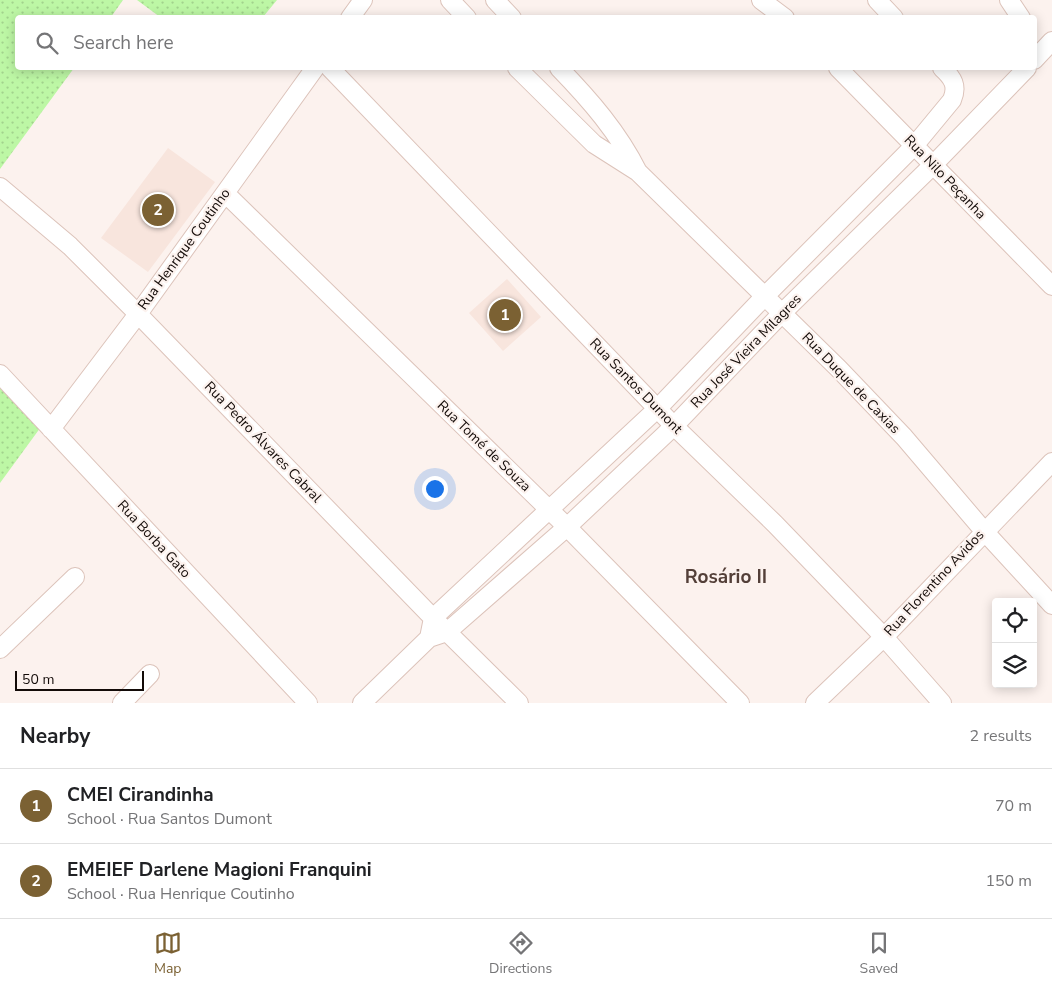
<!DOCTYPE html>
<meta charset="utf-8">
<style>
:root{--surface:#fff;--page:#f2f2f2;--text:#202124;--muted:#757577;--line:#e0e0e0;--accent:#7b6133}
body{margin:0;font-family:"Nunito Sans",sans-serif;background:var(--page);color:var(--text)}
.controls{position:absolute;right:15px;bottom:15px;display:grid;overflow:hidden;border-radius:5px;box-shadow:0 2px 12px #0003}
.controls button{width:45px;height:45px;display:grid;place-items:center;padding:0;border:0;border-bottom:1px solid var(--line);background:var(--surface);color:var(--text);font:25px sans-serif}
.scale{position:absolute;left:15px;bottom:12px;width:129px;box-sizing:border-box;padding-left:5px;border:2px solid #130b08;border-top:0;font-size:14px;line-height:18px;white-space:nowrap;color:#130b08;-webkit-text-stroke:4px #fcf2ee;paint-order:stroke}
.you{position:absolute;left:434px;top:488px;width:18px;height:18px;margin:-12px;border:4px solid #fff;border-radius:50%;background:#1a73e8;box-shadow:0 0 0 8px #1a73e833}
.badge{display:grid;place-items:center;width:32px;height:32px;border-radius:50%;background:var(--accent);color:#fff;font-size:16px;font-weight:700}
.pin{position:absolute;translate:-50% -50%;border:2px solid #fff;box-shadow:0 1px 5px #0006}
.list{margin:0;padding:0;list-style:none}
h2{display:flex;justify-content:space-between;align-items:center;height:65px;margin:0;padding:0 20px;font-size:21px}
h2 small{font-size:16px;font-weight:400;color:var(--muted)}
.list li{display:grid;grid-template-columns:32px 1fr auto;gap:15px;align-items:center;box-sizing:border-box;height:75px;padding:0 20px;border-top:1px solid var(--line)}
.list b{display:block;font-size:19px;white-space:nowrap}
.list p{margin:0;font-size:16px;white-space:nowrap;color:var(--muted)}
.list em{font-size:16px;font-style:normal;color:var(--muted)}
.icon{flex:none;width:28px;height:28px;fill:none;stroke:currentColor;stroke-width:2;stroke-linecap:round;stroke-linejoin:round}
.map{position:relative;flex:none;width:1052px;height:703px;overflow:hidden}
.search{position:absolute;background:var(--surface);box-shadow:0 2px 12px #0003;left:15px;right:15px;top:15px;height:55px;display:flex;align-items:center;gap:12px;box-sizing:border-box;padding:0 18px;border-radius:5px;color:var(--muted);font-size:19px}
.sheet{height:215px;background:var(--surface)}
nav{display:flex;justify-content:space-around;align-items:center;box-sizing:border-box;height:70px;border-top:1px solid var(--line);background:var(--surface);font-size:14px;color:var(--muted)}
nav a{display:grid;justify-items:center;gap:2px}
nav .on{color:var(--accent)}
.map>svg:first-child{display:block}
.built{fill:#f8e5dd}
.grass{fill:url(#grass-dots)}
.lines{fill:none;stroke-linecap:round;stroke-linejoin:round}
.minor-casing{stroke:#dcc3ba;stroke-width:20}
.minor{stroke:#fff;stroke-width:18}
.labels{text-anchor:middle;dominant-baseline:central;stroke-width:4.5;stroke-linejoin:round;paint-order:stroke}
.street-label{font-size:14px;fill:#130b08;stroke:#fcf2ee}
.district-label{font-size:19px;font-weight:bold;fill:#533f38;stroke:#fcf2ee}
</style>
<div class="map">
<svg width="1052" height="703" viewBox="0 0 1052 703">
<defs>
<pattern id="grass-dots" width="8" height="8" patternUnits="userSpaceOnUse" patternTransform="scale(1.25)"><rect width="8" height="8" fill="#bdf7a5"/><path d="M2 2h.1M6 6h.1" fill="none" stroke="#a2d28d" stroke-width="1.8" stroke-linecap="round"/></pattern>
</defs>
<rect width="100%" height="100%" fill="#fcf2ee"/>
<!-- built -->
<path class="built" d="M168 148 215 182 148 272 101 238Z
M507 279 541 317 503 351 469 313Z"/>
<!-- grass -->
<path class="grass" d="M0 0H123L111 17 18 18V68H74L0 169Z
M137 0H277L263 17H160Z
M0 374 46 420 0 483Z"/>
<g class="lines">
<!-- minor casing -->
<g class="minor-casing">
<path id="minor" d="M450 0 467 18
M495 0 512 18
M761 0 785 18
M877 0 894 18
M1009 0 1021 18
M350 18 363 0
M1034 60 1052 41
M330 68 674 426 775 524 884 637 942 703
M517 68 594 144 638 172 839 369 904 437 984 531 1052 605
M559 68C590 100 618 132 638 172
M838 68 1052 286
M0 187 70 246 138 314 433 618 519 703
M225 193 567 527 740 703
M0 374 308 703
M51 429 138 314 315 68
M429 638 433 618 658 408 764 297 914 146 952 100C958 86 953 78 942 68
M0 649 75 577
M122 703 150 674
M362 703 429 638 447 632 567 527 674 426 782 313 933 165 1027 68
M815 703 884 637 1052 462"/>
</g>
<!-- minor -->
<use href="#minor" class="minor"/>
</g>
<g class="labels">
<!-- street labels -->
<g class="street-label">
<text transform="translate(945 177) rotate(46)">Rua Nilo Peçanha</text>
<text transform="translate(184 249) rotate(-54)">Rua Henrique Coutinho</text>
<text transform="translate(746 351) rotate(-46)">Rua José Vieira Milagres</text>
<text transform="translate(851 383) rotate(46)">Rua Duque de Caxias</text>
<text transform="translate(636 386) rotate(46)">Rua Santos Dumont</text>
<text transform="translate(263 442) rotate(46)">Rua Pedro Álvares Cabral</text>
<text transform="translate(484 446) rotate(44)">Rua Tomé de Souza</text>
<text transform="translate(154 539) rotate(47)">Rua Borba Gato</text>
<text transform="translate(934 583) rotate(-47)">Rua Florentino Avidos</text>
</g>
<!-- district labels -->
<g class="district-label">
<text x="726" y="577">Rosário II</text>
</g>
</g>
</svg>
<div class="controls">
<button><svg class="icon" aria-label="locate" viewBox="0 0 24 24"><circle cx="12" cy="12" r="6"/><path d="M12 2v4M12 18v4M2 12h4M18 12h4"/></svg></button>
<button><svg class="icon" aria-label="layers" viewBox="0 0 24 24"><path d="M12 4l9 5-9 5-9-5zM3 14l9 5 9-5"/></svg></button>
</div>
<div class="scale">50 m</div>
<div class="you"></div>
<div class="pin badge" style="left:505px;top:315px">1</div>
<div class="pin badge" style="left:158px;top:210px">2</div>
<div class="search"><svg class="icon" aria-label="search" viewBox="0 0 24 24"><circle cx="10" cy="10" r="6"/><path d="M15 15l6 6"/></svg>Search here</div>
</div>
<section class="sheet">
<h2>Nearby<small>2 results</small></h2>
<ul class="list">
<li><span class="badge">1</span><div><b>CMEI Cirandinha</b><p>School · Rua Santos Dumont</p></div><em>70 m</em></li>
<li><span class="badge">2</span><div><b>EMEIEF Darlene Magioni Franquini</b><p>School · Rua Henrique Coutinho</p></div><em>150 m</em></li>
</ul>
</section>
<nav>
<a class="on"><svg class="icon" aria-label="map" viewBox="0 0 24 24"><path d="M3 6l6-2 6 2 6-2v14l-6 2-6-2-6 2zM9 4v14M15 6v14"/></svg>Map</a>
<a><svg class="icon" aria-label="directions" viewBox="0 0 24 24"><path d="M12 3l9 9-9 9-9-9zM9 14v-3h6M13 9l2 2-2 2"/></svg>Directions</a>
<a><svg class="icon" aria-label="saved" viewBox="0 0 24 24"><path d="M7 4h10v16l-5-4-5 4z"/></svg>Saved</a>
</nav>
